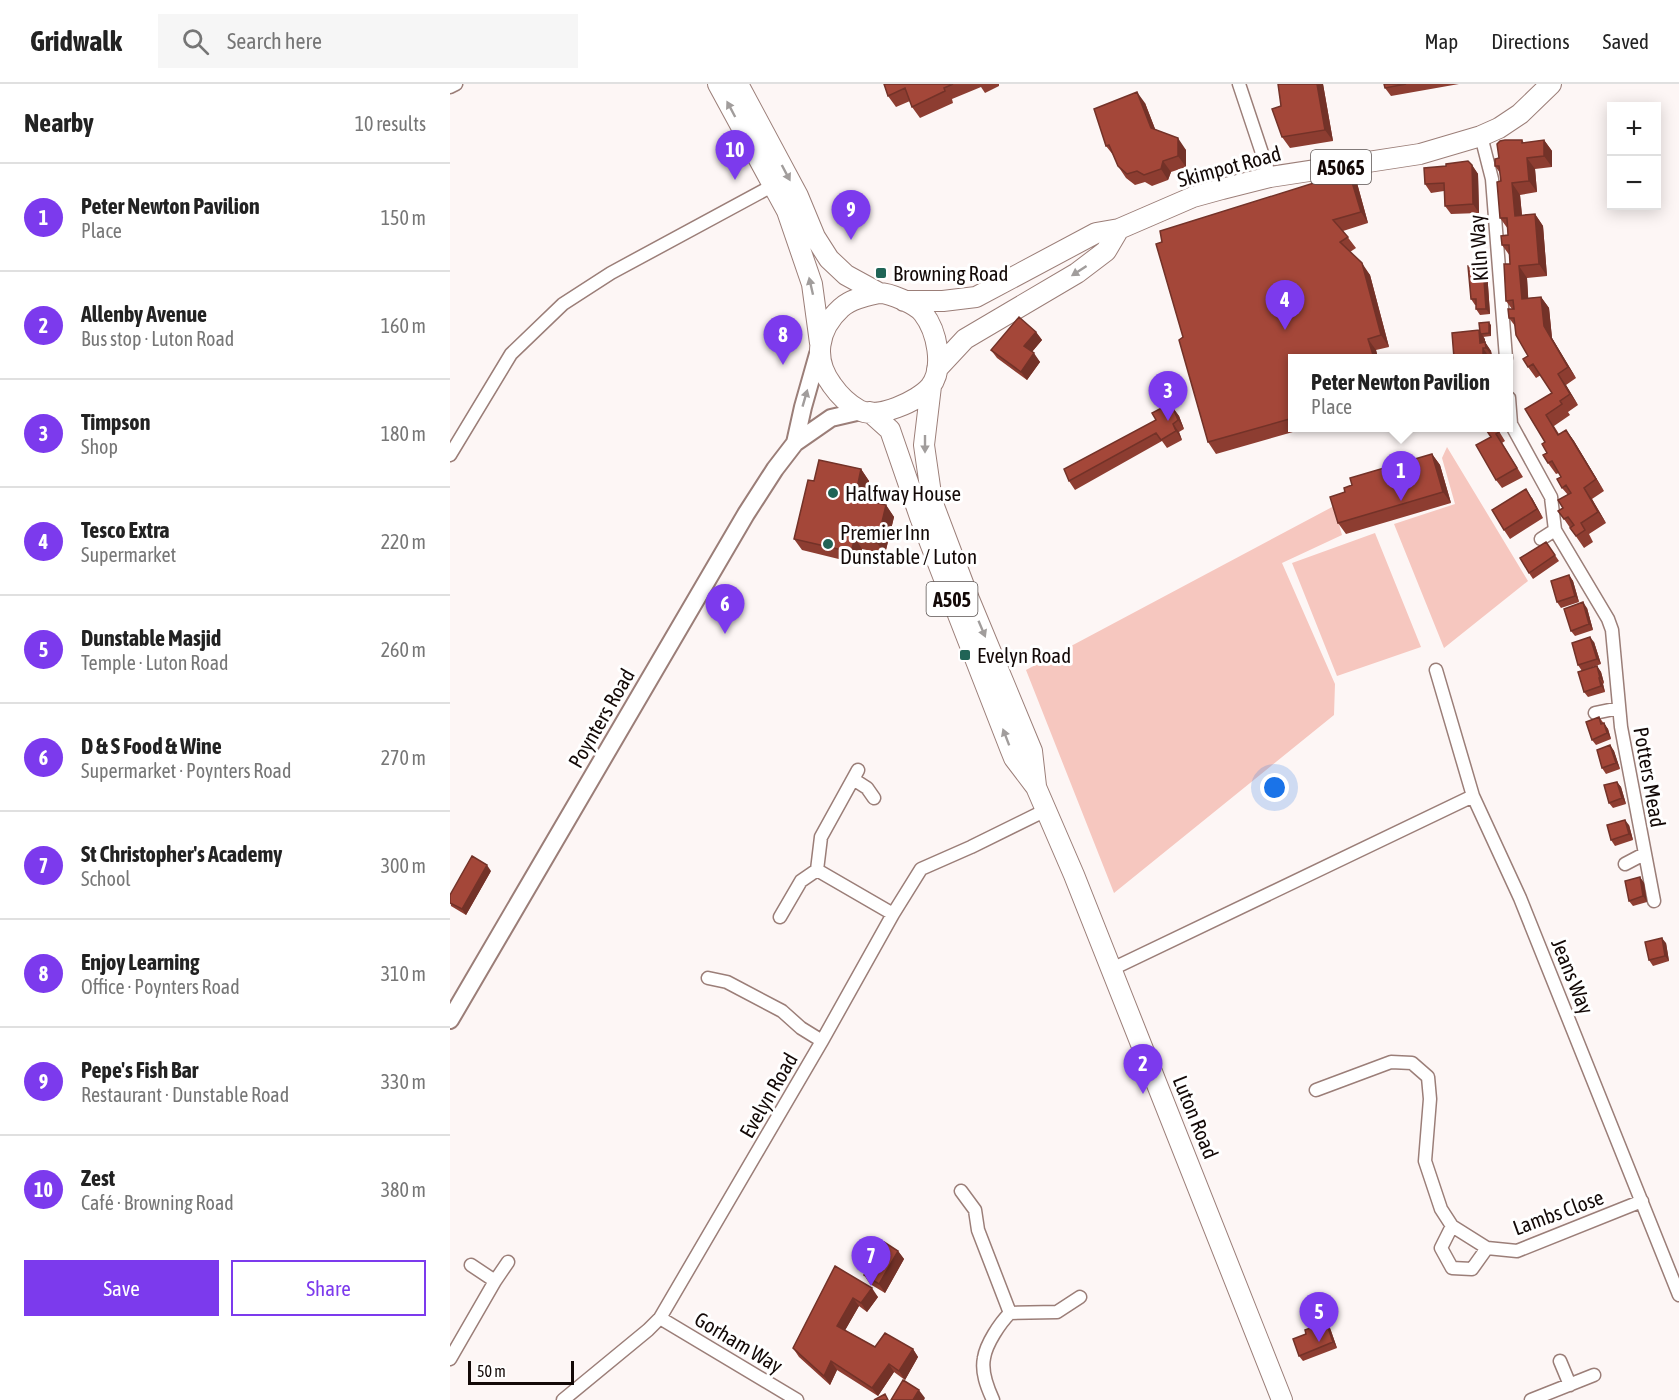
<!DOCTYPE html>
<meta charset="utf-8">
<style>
:root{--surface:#fff;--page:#f6f6f6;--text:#222;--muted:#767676;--line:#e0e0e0;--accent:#7c3aed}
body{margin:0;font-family:"Asap Condensed",sans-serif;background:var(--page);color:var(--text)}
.controls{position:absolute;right:18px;top:18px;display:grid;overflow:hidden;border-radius:0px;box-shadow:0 3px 15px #0003}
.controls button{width:54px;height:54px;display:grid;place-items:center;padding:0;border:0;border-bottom:2px solid var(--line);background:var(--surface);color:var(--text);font:30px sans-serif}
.scale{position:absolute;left:18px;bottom:15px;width:106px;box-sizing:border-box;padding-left:6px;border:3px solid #130907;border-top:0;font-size:16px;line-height:21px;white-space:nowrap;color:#130907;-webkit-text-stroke:4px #fff;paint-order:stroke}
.you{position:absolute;left:825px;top:704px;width:21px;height:21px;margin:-15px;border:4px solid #fff;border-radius:50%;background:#1a73e8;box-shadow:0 0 0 9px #1a73e833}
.badge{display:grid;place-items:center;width:39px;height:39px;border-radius:50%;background:var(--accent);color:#fff;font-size:20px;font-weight:700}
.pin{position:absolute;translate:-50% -50px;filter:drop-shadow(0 2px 3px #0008)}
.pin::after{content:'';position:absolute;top:32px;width:21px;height:18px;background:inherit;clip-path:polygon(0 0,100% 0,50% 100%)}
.popup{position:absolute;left:838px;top:270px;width:225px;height:78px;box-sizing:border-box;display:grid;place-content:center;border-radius:0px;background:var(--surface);filter:drop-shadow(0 2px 4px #0005);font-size:20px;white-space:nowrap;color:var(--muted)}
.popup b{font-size:22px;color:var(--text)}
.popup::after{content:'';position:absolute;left:50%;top:100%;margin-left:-12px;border:12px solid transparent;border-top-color:var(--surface)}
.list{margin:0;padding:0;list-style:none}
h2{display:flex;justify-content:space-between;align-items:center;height:78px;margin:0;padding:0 24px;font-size:26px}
h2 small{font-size:20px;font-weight:400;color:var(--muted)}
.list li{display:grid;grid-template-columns:39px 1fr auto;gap:18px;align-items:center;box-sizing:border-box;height:108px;padding:0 24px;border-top:2px solid var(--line)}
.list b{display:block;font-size:22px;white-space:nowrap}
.list p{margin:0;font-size:20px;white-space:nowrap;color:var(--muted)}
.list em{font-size:20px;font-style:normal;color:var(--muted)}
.actions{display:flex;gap:12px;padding:18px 24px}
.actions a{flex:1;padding:14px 0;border:2px solid var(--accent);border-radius:0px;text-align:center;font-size:21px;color:var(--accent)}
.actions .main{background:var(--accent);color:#fff}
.icon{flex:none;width:33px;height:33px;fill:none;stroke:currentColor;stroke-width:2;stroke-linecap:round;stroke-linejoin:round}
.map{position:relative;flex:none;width:1229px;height:1316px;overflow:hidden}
header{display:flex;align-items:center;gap:36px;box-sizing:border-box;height:84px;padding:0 30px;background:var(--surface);border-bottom:2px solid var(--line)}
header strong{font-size:28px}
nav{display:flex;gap:33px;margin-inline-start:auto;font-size:21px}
.search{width:420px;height:54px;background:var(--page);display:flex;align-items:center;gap:15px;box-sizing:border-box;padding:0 21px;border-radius:0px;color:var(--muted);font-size:22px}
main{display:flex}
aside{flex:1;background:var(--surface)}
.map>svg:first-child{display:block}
.green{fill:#f6c7bf}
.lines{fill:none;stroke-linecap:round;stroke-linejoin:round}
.street-casing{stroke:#9b7e78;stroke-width:15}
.secondary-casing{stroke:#9b7e78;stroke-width:20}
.primary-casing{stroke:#9b7e78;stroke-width:22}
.street{stroke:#fff;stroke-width:12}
.secondary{stroke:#fff;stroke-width:16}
.primary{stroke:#fff;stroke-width:20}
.wall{fill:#8d3d31}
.shaded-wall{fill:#733228}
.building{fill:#a44739;stroke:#733228;stroke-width:1.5}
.oneway{fill:#a19d9c}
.poi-dot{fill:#206456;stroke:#fff;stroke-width:2}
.labels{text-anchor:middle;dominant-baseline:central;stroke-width:6;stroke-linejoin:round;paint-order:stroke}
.shield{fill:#fff;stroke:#5a5351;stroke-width:1.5}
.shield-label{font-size:20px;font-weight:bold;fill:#130907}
.street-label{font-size:21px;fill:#130907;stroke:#fff}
.poi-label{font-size:21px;fill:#130907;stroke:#fff;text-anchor:start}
</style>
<header>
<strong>Gridwalk</strong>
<div class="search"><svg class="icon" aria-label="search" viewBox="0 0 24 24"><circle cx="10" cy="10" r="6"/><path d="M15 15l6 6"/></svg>Search here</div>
<nav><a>Map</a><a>Directions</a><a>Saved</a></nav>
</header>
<main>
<aside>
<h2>Nearby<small>10 results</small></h2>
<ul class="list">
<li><span class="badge">1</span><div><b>Peter Newton Pavilion</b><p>Place</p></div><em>150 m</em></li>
<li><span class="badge">2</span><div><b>Allenby Avenue</b><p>Bus stop · Luton Road</p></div><em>160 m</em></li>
<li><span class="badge">3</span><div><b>Timpson</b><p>Shop</p></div><em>180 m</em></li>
<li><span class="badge">4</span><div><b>Tesco Extra</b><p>Supermarket</p></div><em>220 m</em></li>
<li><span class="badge">5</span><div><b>Dunstable Masjid</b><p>Temple · Luton Road</p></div><em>260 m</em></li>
<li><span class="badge">6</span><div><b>D &amp; S Food &amp; Wine</b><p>Supermarket · Poynters Road</p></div><em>270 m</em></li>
<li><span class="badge">7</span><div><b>St Christopher's Academy</b><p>School</p></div><em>300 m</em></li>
<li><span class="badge">8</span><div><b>Enjoy Learning</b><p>Office · Poynters Road</p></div><em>310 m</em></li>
<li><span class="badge">9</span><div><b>Pepe's Fish Bar</b><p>Restaurant · Dunstable Road</p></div><em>330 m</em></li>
<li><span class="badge">10</span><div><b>Zest</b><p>Café · Browning Road</p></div><em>380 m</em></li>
</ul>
<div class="actions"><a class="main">Save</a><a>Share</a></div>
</aside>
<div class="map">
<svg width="1229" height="1316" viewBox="0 0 1229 1316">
<rect width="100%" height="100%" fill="#fdf6f5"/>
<!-- green -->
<path class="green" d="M997 363 1078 497 994 564 944 440 1005 420 992 374Z
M884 422 892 451 832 479 885 600 884 631 664 809 576 586Z
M925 449 971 563 887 592 842 479Z"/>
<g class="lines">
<!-- street casing -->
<g class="street-casing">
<path id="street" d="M789 0 820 93
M0 3 6 0
M1031 52 1042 95 1056 274
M1059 314 1061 340 1101 413 1105 446 1158 535 1162 546 1171 643 1204 817
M0 371 61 270 113 220 161 189 322 102
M1091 455 1105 446
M986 586 1023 712 1070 814 1229 1211
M1145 629 1169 624
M403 695 417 704 424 714
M1175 780 1194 770
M367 786 443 830
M330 833 351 797 367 786 371 753 408 686
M662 885 1023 712
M258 894 277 898 332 927 351 944 372 957
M866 1006 941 978 962 979 978 993 980 1015 975 1077 991 1125 1002 1142 1037 1164 1067 1167 1192 1117
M511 1107 525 1126 528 1146 560 1229
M1002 1142 991 1164 1002 1184 1022 1185 1037 1164
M45 1197 58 1178
M210 1234 347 1316
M0 1275 45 1197 21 1181
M1110 1277 1120 1301
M113 1316 198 1246 210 1234 372 957 443 830 471 785 521 763 596 726
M543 1316C537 1303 531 1288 534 1274 536 1260 550 1239 560 1229L607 1228 630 1213
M1081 1316 1144 1291"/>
</g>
<!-- secondary casing -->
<g class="secondary-casing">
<path id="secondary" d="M345 359 353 323 368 270
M0 936 296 430 325 385 345 359 381 334 411 327"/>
</g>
<!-- primary casing -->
<g class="primary-casing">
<path id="primary" d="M268 0 337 127 362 200 370 259
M288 0 348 112 365 153 379 175 396 191 429 209
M429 209C440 209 466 220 473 229 487 247 495 284 480 303 468 317 427 336 409 326 398 320 389 311 382 301 363 276 367 246 391 224 401 215 416 212 429 209Z
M454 217H493L526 213 646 149 669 145 743 113 772 105 820 93 970 70 1031 52 1049 44 1070 30 1101 0
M487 285 515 255 627 189 656 167 669 145
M481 302 474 361 482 417 519 515 582 667 586 702
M420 328 440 346 470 433 560 664 564 674 586 703 624 791 832 1316"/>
</g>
<!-- street -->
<use href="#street" class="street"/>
<!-- secondary -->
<use href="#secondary" class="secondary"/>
<!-- primary -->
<use href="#primary" class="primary"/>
</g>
<!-- wall -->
<path class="wall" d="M434 0H549V2L535 9 531 3 502 15 503 19 470 34 462 23 460 17 446 23 438 12Z
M873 0 883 57 840 64 832 53 831 22Z
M934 0H1009L941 12 935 4Z
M695 19 705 45 736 66V83L721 88 718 96 702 102 695 98 685 101 676 94 668 82 664 72 656 62Z
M1072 56 1074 59 1094 56 1102 67V83L1085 85 1087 108 1070 111 1072 131 1085 130 1093 142 1097 192 1077 194 1078 214 1091 213 1099 224 1102 254 1126 294 1116 301 1128 321 1118 328 1120 331 1104 342 1109 350 1116 346 1124 357 1154 407 1142 415 1156 439 1139 450 1143 458 1134 464 1114 435 1113 424 1118 411 1112 404 1111 393 1109 389 1106 390 1098 379 1095 358 1075 325 1102 309 1091 291 1086 294 1078 283V272L1065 242 1059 234 1062 225 1056 217 1060 180V172L1052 161 1058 151V145L1050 134V89L1045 82 1049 74Z
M1022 81 1028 90 1029 129 1001 130 995 122 994 107 981 109 975 100Z
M907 99 918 139 893 147 906 164 900 168 920 191 939 263 926 266 928 274H843V344H857L766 370 758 358 733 253Z
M1033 181 1037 187 1040 230 1030 231 1026 225V221H1025L1021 215Z
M1041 241V252L1033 253 1035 258 1041 267 1042 272 1004 274 1030 248Z
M586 248 592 256 582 268 590 278 577 296 547 274 541 266Z
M723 324 729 332 734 345 729 348 732 356 717 364 712 357 625 406 619 397Z
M1047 344 1055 357 1052 359 1073 393 1052 404 1046 396 1041 353Z
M982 370 990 381 1001 419 896 450 888 439 895 408 902 401Z
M411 385 419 397 415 416 436 421 444 433 435 470 412 465 409 480 352 466 344 455 364 397Z
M1082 414 1093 434 1060 455 1054 446Z
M1096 458 1109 477 1083 495 1079 489Z
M1119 491 1123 497 1129 518 1111 524 1107 518Z
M1137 524 1143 546 1125 552 1121 547Z
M1144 558 1151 580 1132 587 1128 581Z
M1147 582 1151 588 1154 599 1153 600 1155 608 1138 613 1134 608Z
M1149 633 1158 645 1161 655 1146 661 1142 656Z
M1160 661 1164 667 1170 685 1156 690 1152 684Z
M1167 698 1171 703 1176 720 1163 724 1159 719Z
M1179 741 1183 756 1165 762 1161 756Z
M41 787 16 831 1 822 0 811Z
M1190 793 1194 799 1197 818 1183 822 1179 817Z
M1216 859 1219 877 1203 882 1199 876Z
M448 1167 454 1175 435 1209 420 1200 414 1191Z
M385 1182 428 1213 417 1228 409 1222 395 1246 425 1263 463 1265 468 1273 455 1296 444 1288 428 1312 387 1286 380 1301 349 1273 343 1264Z
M880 1244 887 1264 853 1277 849 1272Z"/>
<!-- shaded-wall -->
<path class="shaded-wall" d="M867 0H873L883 57 875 46Z
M687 8 695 19 709 55 701 44Z
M728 54 736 66V83L728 72Z
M1094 56 1102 67V83L1094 72Z
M1077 74 1085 85 1087 108 1079 97Z
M713 77 721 88 718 96 711 85Z
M1022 81 1028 90 1029 129 1023 120Z
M899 88 907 99 918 139 911 128Z
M1062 99 1070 111 1073 143 1065 132Z
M1085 130 1093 142 1097 192 1089 180Z
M912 179 920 191 939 263 931 251Z
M1033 181 1037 187 1040 230 1036 225Z
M1069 182 1077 194 1079 226 1072 215Z
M1091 213 1099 224 1102 254 1126 294 1118 283 1094 242Z
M1039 238 1041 241V252L1039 249Z
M1029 246 1035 255V264L1030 259Z
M586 248 592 256 580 270 574 262Z
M918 255 926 266 928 274H924Z
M1035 258 1041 267 1042 272 1036 264Z
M1033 264 1039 273V274H1033Z
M584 269 590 278 577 296 571 288Z
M1108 290 1116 301 1128 321 1120 310Z
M723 324 729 332 734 345 728 336Z
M723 340 729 348 732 356 726 347Z
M1116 346 1124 357 1154 407 1146 395Z
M982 370 990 381 1001 419 993 408Z
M411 385 419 397 413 425 405 414Z
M1134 404 1142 415 1156 439 1148 428Z
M1076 405 1082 414 1093 434 1087 425Z
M436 421 444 433 435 470 427 459Z
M405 454 412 465 409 480 401 468Z
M1119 491 1123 497 1129 518 1125 512Z
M1133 518 1137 524 1143 546 1139 540Z
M1140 553 1144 558 1151 580 1147 575Z
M1147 582 1151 588 1154 599 1150 594Z
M1149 594 1153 600 1155 608 1151 602Z
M1154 639 1158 645 1161 655 1157 649Z
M1160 661 1164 667 1170 685 1166 679Z
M1167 698 1171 703 1176 720 1172 714Z
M1175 736 1179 741 1183 756 1179 750Z
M37 781 41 787 16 831 12 825Z
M1190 793 1194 799 1197 818 1193 812Z
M1212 854 1216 859 1219 877 1215 872Z
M448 1167 454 1175 435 1209 429 1200Z
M422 1204 428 1213 417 1228 411 1219Z
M403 1214 409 1222 393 1250 387 1242Z
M876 1238 880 1244 887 1264 883 1258Z
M463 1265 468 1273 455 1296 449 1287Z
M381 1277 387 1286 380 1301 374 1292Z
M439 1280 444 1288 428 1312 422 1304Z
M469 1306 475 1314 474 1316H463Z"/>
<!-- building -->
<path class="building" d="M434 0H503L494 4 495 7 462 23 455 4 438 12Z
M828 0H867L875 46 832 53 822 25 831 22Z
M934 0H956L935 4Z
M687 8 701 44 728 54V72L713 77 711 85 694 91 687 87 677 90 668 82 659 61 656 62 644 25Z
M1055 56H1072V59L1094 56V72L1077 74 1079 97 1062 99 1065 132 1085 130 1089 180 1069 182 1072 215 1091 213 1094 242 1118 283 1108 290 1120 310 1110 317 1112 320 1096 331 1108 351 1116 346 1146 395 1134 404 1148 428 1131 439 1135 446 1126 452 1120 444 1124 441 1118 433 1114 435 1108 427 1113 424 1108 416 1121 409 1116 401 1112 404 1107 395 1111 393 1102 377 1098 379 1093 371 1097 369 1092 360 1095 358 1075 325 1102 309 1083 280 1078 283 1073 275 1078 272 1066 251 1064 234H1059L1058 225H1064L1063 216 1056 217 1054 180H1060L1059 161H1052L1051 152 1058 151 1057 134H1050L1047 98 1051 97 1049 82H1045V75L1049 74 1047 60 1050 57Z
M1018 77 1022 81 1023 120 995 122 994 99 975 100 974 84 996 82V80Z
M899 88 911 128 883 136 898 153 890 158 912 179 931 251 918 255 924 274H843V334L758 358 729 256 733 253 706 160 712 158 710 147Z
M1033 181 1036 225H1026V215H1021L1018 182Z
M569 233 586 248 574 262 584 269 571 288 541 266Z
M1039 238V249L1031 250 1030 248 1029 239Z
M1029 246 1030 259 1035 258 1036 264H1033V274H1004L1002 249Z
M717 321 719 326 723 324 728 336 723 340 726 347 711 356 706 349 619 397 614 385 706 336 702 329Z
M1035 344H1046L1049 348 1046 350 1067 384 1046 396 1026 361 1041 353Z
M982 370 993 408 888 439 880 413 895 408 894 404 902 401 900 394Z
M369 376 411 385 405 414 436 421 427 459 405 454 401 468 344 455 358 396 364 397Z
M1076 405 1087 425 1054 446 1042 426Z
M1096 458 1105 471 1079 489 1070 474Z
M1119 491 1125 512 1107 518 1101 497Z
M1133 518 1139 540 1121 547 1114 525Z
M1140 553 1147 575 1128 581 1122 559Z
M1147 582 1150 594H1149L1151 602 1134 608 1128 588Z
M1149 633 1151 640 1154 639 1157 649 1142 656 1136 638Z
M1160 661 1166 679 1152 684 1147 666Z
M1167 698 1172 714 1159 719 1154 701Z
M1175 736 1179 750 1161 756 1157 741Z
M22 772 37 781 12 825 0 819V811Z
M1190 793 1193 812 1179 817 1175 797Z
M1212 854 1215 872 1199 876 1195 858Z
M434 1158 448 1167 429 1200 414 1191Z
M385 1182 422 1204 411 1219 403 1214 387 1242 425 1263 435 1249 463 1265 449 1287 439 1280 422 1304 381 1277 374 1292 343 1264Z
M876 1238 883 1258 849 1272 843 1255 856 1250 855 1246Z
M453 1296 469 1306 463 1316H441Z
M435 1310 438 1316H424Z"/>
<!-- one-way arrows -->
<defs><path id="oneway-solid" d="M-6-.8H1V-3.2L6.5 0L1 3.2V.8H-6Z" transform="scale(1.5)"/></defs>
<g class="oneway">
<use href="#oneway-solid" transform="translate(281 25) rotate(-118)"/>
<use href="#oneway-solid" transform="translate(336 89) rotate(62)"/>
<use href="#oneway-solid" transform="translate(629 187) rotate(147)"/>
<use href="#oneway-solid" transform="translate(361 202) rotate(-103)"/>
<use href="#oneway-solid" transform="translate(355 314) rotate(-74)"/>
<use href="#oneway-solid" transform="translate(475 360) rotate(90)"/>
<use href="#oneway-solid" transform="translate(532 545) rotate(67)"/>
<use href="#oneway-solid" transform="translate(556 653) rotate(-111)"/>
</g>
<!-- markers -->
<g class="poi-dot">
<rect x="425" y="183" width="12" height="12" rx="3"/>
<circle cx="383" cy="409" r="6"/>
<circle cx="378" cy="460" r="6"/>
<rect x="509" y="565" width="12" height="12" rx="3"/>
</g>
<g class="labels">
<!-- shield labels -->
<g class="shield">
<rect x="861" y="66" width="60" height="34" rx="4.5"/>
<rect x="476.5" y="498" width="51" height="34" rx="4.5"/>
</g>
<g class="shield-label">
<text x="891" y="83">A5065</text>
<text x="502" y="515">A505</text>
</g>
<!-- street labels -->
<g class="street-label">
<text transform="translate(779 82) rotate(-15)">Skimpot Road</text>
<text transform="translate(1028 164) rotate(-94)">Kiln Way</text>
<text transform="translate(151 634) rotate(-60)">Poynters Road</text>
<text transform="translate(1200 693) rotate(80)">Potters Mead</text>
<text transform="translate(1123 892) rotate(68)">Jeans Way</text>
<text transform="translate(318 1011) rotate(-60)">Evelyn Road</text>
<text transform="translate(746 1033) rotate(68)">Luton Road</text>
<text transform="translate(1108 1128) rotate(-20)">Lambs Close</text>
<text transform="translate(289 1258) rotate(31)">Gorham Way</text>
</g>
<!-- poi labels -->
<g class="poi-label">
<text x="443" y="189">Browning Road</text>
<text x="395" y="409">Halfway House</text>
<text x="390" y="448">Premier Inn<tspan x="390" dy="24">Dunstable / Luton</tspan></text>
<text x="527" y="571">Evelyn Road</text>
</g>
</g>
</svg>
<div class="controls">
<button>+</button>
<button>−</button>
</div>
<div class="scale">50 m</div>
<div class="you"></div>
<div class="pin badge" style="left:951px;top:417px">1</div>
<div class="popup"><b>Peter Newton Pavilion</b>Place</div>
<div class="pin badge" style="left:693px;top:1010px">2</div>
<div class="pin badge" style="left:718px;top:337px">3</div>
<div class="pin badge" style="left:835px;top:246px">4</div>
<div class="pin badge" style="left:869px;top:1258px">5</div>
<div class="pin badge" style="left:275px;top:550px">6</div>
<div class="pin badge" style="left:421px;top:1202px">7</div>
<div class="pin badge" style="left:333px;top:281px">8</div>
<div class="pin badge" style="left:401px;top:156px">9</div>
<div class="pin badge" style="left:285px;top:96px">10</div>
</div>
</main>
